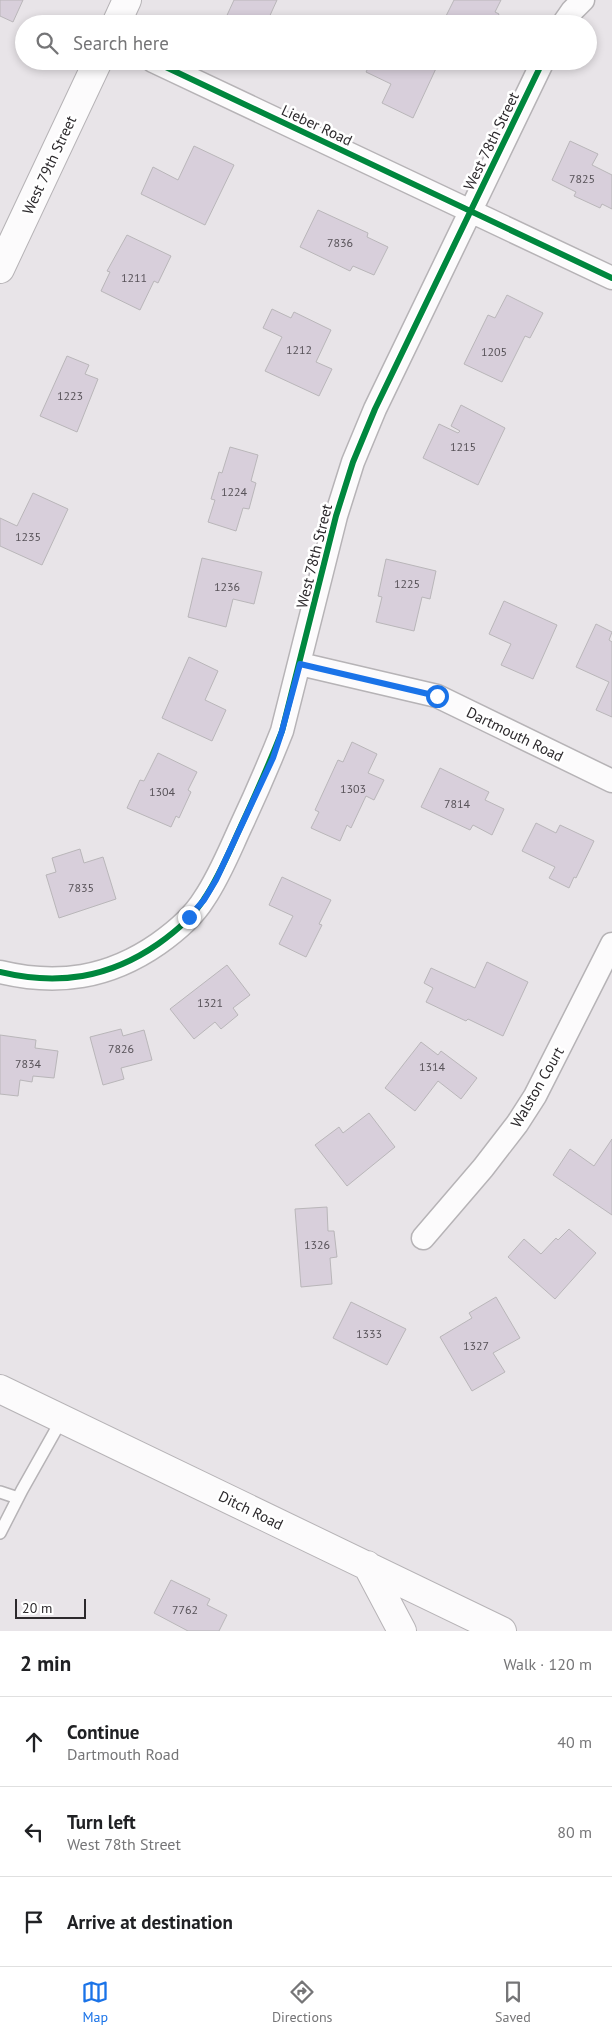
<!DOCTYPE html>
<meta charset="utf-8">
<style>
:root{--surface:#fff;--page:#f6f6f6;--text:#202124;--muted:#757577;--line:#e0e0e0;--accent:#1a73e8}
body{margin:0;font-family:"PT Sans",sans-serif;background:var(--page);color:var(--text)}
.scale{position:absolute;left:15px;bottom:12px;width:71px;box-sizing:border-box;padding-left:5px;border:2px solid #2c292c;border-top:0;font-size:14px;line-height:18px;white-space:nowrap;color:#2c292c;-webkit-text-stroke:4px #fff;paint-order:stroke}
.stop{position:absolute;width:15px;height:15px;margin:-11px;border:4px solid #1a73e8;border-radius:50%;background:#fff}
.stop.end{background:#1a73e8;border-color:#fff;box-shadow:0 1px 5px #0008}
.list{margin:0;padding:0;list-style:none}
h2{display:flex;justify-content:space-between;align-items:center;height:65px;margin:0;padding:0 20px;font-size:21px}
h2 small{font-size:16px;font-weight:400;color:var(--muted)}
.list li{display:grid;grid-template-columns:32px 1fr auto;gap:15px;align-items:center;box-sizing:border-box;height:90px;padding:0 20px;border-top:1px solid var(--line)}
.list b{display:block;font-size:19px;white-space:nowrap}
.list p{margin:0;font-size:16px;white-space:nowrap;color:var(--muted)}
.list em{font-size:16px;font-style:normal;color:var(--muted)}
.icon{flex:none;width:28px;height:28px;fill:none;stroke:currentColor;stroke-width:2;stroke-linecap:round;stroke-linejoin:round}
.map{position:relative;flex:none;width:612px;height:1631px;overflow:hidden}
.search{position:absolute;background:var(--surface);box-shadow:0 2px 8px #0003;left:15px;right:15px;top:15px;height:55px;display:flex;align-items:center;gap:12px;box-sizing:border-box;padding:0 18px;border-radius:28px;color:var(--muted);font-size:19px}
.sheet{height:335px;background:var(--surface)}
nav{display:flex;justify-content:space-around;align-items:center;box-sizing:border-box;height:70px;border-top:1px solid var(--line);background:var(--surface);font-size:14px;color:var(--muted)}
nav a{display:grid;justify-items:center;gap:2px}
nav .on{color:var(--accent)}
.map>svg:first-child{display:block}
.building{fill:#d8cfdb;stroke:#b9b6b9}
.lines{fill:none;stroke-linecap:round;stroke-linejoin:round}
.lane-casing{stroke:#b6b3b6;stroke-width:14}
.street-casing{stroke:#b6b3b6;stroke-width:25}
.secondary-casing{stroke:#b6b3b6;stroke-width:30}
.lane{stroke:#fcfbfc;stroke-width:11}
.street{stroke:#fcfbfc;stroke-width:22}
.secondary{stroke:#fcfbfc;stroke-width:28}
.cycleway-casing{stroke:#fff;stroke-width:9}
.cycleway{stroke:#00873e;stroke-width:6}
.route{stroke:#1a73e8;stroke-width:6}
.labels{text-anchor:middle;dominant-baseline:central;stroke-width:5;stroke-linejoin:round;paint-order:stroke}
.number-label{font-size:12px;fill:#575258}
.street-label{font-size:15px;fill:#2c292c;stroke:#fff}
</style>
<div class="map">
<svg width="612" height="1631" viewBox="0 0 612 1631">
<rect width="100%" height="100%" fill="#e8e4e8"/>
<!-- building -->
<path class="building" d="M0 0H23L13 22 0 16Z
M234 0H277L267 22 271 24H223Z
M454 0H501L495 12 499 14 494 24H462L446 16Z
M372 61 439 62 413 118 382 103 391 84 366 72Z
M570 141 598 154 592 165 612 175V209L602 204 600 208 574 196 576 192 552 180Z
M194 146 234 165 205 225 141 194 153 167 178 180Z
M318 210 368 233 367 237 388 247 374 275 353 266 350 271 300 247Z
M127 235 171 256 158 283 154 281 140 310 101 291 110 272 107 271Z
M507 295 543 313 530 338 525 336 502 382 464 364 488 315 495 318Z
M272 309 291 318 294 312 331 330 316 362 332 369 319 396 265 371 282 337 263 328Z
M67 356 89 365 85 374 98 379 77 432 40 416Z
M461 405 505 428 478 485 423 458 439 424 458 433 460 431 451 426Z
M230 447 258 455 251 481 256 483 249 509 243 508 236 531 208 522 215 500 211 499 219 472 222 473Z
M33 493 68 509 42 565 0 546V518L17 526Z
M202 558 262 572 254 604 233 599 226 627 188 617Z
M386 559 436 571 430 599 422 597 414 631 376 622 382 597 378 596Z
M504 601 557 625 533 679 501 665 511 644 489 634Z
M596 624 612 632 609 640 612 642V717L596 710 609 682 576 667Z
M189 657 218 671 205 700 226 710 212 741 162 718Z
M352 742 377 754 368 773 384 780 374 800 366 796 351 828 347 825 340 841 311 828 319 812 315 810 338 760 343 762Z
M158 753 197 772 188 790 191 792 179 818 176 816 171 827 127 808 140 780 144 781Z
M440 768 489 792 485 800 504 809 492 835 473 825 470 830 421 807Z
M536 823 556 833 560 825 594 841 576 878 574 877 569 888 549 878 555 867 522 851Z
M80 849 84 863 103 857 116 899 59 918 46 875 56 872 52 858Z
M282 877 331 900 319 924 322 925 306 957 279 944 293 916 269 905Z
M487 962 528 982 503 1036 468 1019 466 1021 426 1002 433 988 424 983 431 968 475 988Z
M227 965 250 995 233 1008 238 1015 221 1029 215 1022 194 1039 170 1009Z
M121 1029 123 1036 144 1030 152 1060 121 1068 124 1079 103 1085 90 1037Z
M0 1035 36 1040 35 1048 58 1051 54 1078 33 1076 32 1082 20 1080 18 1096 0 1094Z
M421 1042 438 1055 441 1051 477 1078 461 1099 438 1081 415 1111 385 1088Z
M369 1113 395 1147 347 1186 315 1145 339 1127 343 1133Z
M612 1139V1215L553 1175 570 1149 594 1166Z
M327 1207 328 1231H334L337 1257 330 1258 332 1284 301 1287 295 1209Z
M569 1229 596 1253 555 1299 508 1257 524 1239 541 1254 556 1238 558 1240Z
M496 1297 520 1338 493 1353 505 1372 472 1391 440 1337 472 1318 469 1313Z
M351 1302 406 1329 387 1365 333 1338Z
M171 1580 210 1599 207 1605 227 1615 219 1631H188L154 1613Z"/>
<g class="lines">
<!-- lane casing -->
<g class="lane-casing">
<path id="lane" d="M0 1492 18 1498
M0 1533 22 1490 62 1419"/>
</g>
<!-- street casing -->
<g class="street-casing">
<path id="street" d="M563 24 572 11 583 0
M153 61 612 278
M300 664 437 696 612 781
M0 972C58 986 109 978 158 944 175 932 193 917 204 899 219 877 229 852 240 828 255 796 269 764 282 731L336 516 353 462 375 409 543 61
M423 1238 483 1168 517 1124 535 1096 612 944"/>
</g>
<!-- secondary casing -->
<g class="secondary-casing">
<path id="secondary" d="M116 24 127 0
M0 269 98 61
M0 1389 502 1631
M367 1565 402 1631"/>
</g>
<!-- lane -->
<use href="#lane" class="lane"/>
<!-- street -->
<use href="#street" class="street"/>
<!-- secondary -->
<use href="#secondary" class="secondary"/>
<!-- cycleway casing -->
<g class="cycleway-casing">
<path id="cycleway" d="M153 61 612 278
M0 972C58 986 109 978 158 944 175 932 193 917 204 899 219 877 229 852 240 828 255 796 269 764 282 731L336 516 353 462 375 409 543 61"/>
</g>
<!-- cycleway -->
<use href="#cycleway" class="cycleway"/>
</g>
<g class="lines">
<!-- route -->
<path class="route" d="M189 917 204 900 216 880 273 758 282 731 300 664 437 696"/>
</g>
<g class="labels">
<!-- number labels -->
<g class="number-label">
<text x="582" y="178">7825</text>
<text x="340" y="242">7836</text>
<text x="134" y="277">1211</text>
<text x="299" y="349">1212</text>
<text x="494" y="351">1205</text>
<text x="70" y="395">1223</text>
<text x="463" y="446">1215</text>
<text x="234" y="491">1224</text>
<text x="28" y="536">1235</text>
<text x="407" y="583">1225</text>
<text x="227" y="586">1236</text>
<text x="353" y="788">1303</text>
<text x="162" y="791">1304</text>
<text x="457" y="803">7814</text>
<text x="81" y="887">7835</text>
<text x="210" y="1002">1321</text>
<text x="121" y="1048">7826</text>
<text x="28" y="1063">7834</text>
<text x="432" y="1066">1314</text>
<text x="317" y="1244">1326</text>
<text x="369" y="1333">1333</text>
<text x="476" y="1345">1327</text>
<text x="185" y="1609">7762</text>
</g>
<!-- street labels -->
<g class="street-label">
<text transform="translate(317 125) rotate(25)">Lieber Road</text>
<text transform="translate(491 141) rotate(-64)">West 78th Street</text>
<text transform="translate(49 165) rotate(-65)">West 79th Street</text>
<text transform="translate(314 556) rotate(-76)">West 78th Street</text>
<text transform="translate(515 734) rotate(26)">Dartmouth Road</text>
<text transform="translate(537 1087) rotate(-60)">Walston Court</text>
<text transform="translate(251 1510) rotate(26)">Ditch Road</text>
</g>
</g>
</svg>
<div class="scale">20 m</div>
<div class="stop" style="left:437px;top:696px"></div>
<div class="stop end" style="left:189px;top:917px"></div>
<div class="search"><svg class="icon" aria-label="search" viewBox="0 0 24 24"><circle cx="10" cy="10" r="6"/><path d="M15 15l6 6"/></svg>Search here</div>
</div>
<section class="sheet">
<h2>2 min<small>Walk · 120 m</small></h2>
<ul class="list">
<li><svg class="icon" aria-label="ahead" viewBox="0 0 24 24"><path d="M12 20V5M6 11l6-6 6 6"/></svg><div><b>Continue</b><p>Dartmouth Road</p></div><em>40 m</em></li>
<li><svg class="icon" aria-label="left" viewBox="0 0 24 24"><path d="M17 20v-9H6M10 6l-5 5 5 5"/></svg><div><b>Turn left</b><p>West 78th Street</p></div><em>80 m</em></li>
<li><svg class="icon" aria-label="arrive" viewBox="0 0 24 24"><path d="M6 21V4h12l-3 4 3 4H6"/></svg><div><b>Arrive at destination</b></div></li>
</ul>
</section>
<nav>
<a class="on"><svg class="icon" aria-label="map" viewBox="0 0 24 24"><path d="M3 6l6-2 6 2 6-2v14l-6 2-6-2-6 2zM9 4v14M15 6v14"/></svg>Map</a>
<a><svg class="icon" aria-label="directions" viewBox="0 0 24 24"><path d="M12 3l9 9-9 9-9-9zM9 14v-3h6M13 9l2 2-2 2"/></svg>Directions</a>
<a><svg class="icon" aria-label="saved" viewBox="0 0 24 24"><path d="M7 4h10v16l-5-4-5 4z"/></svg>Saved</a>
</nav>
